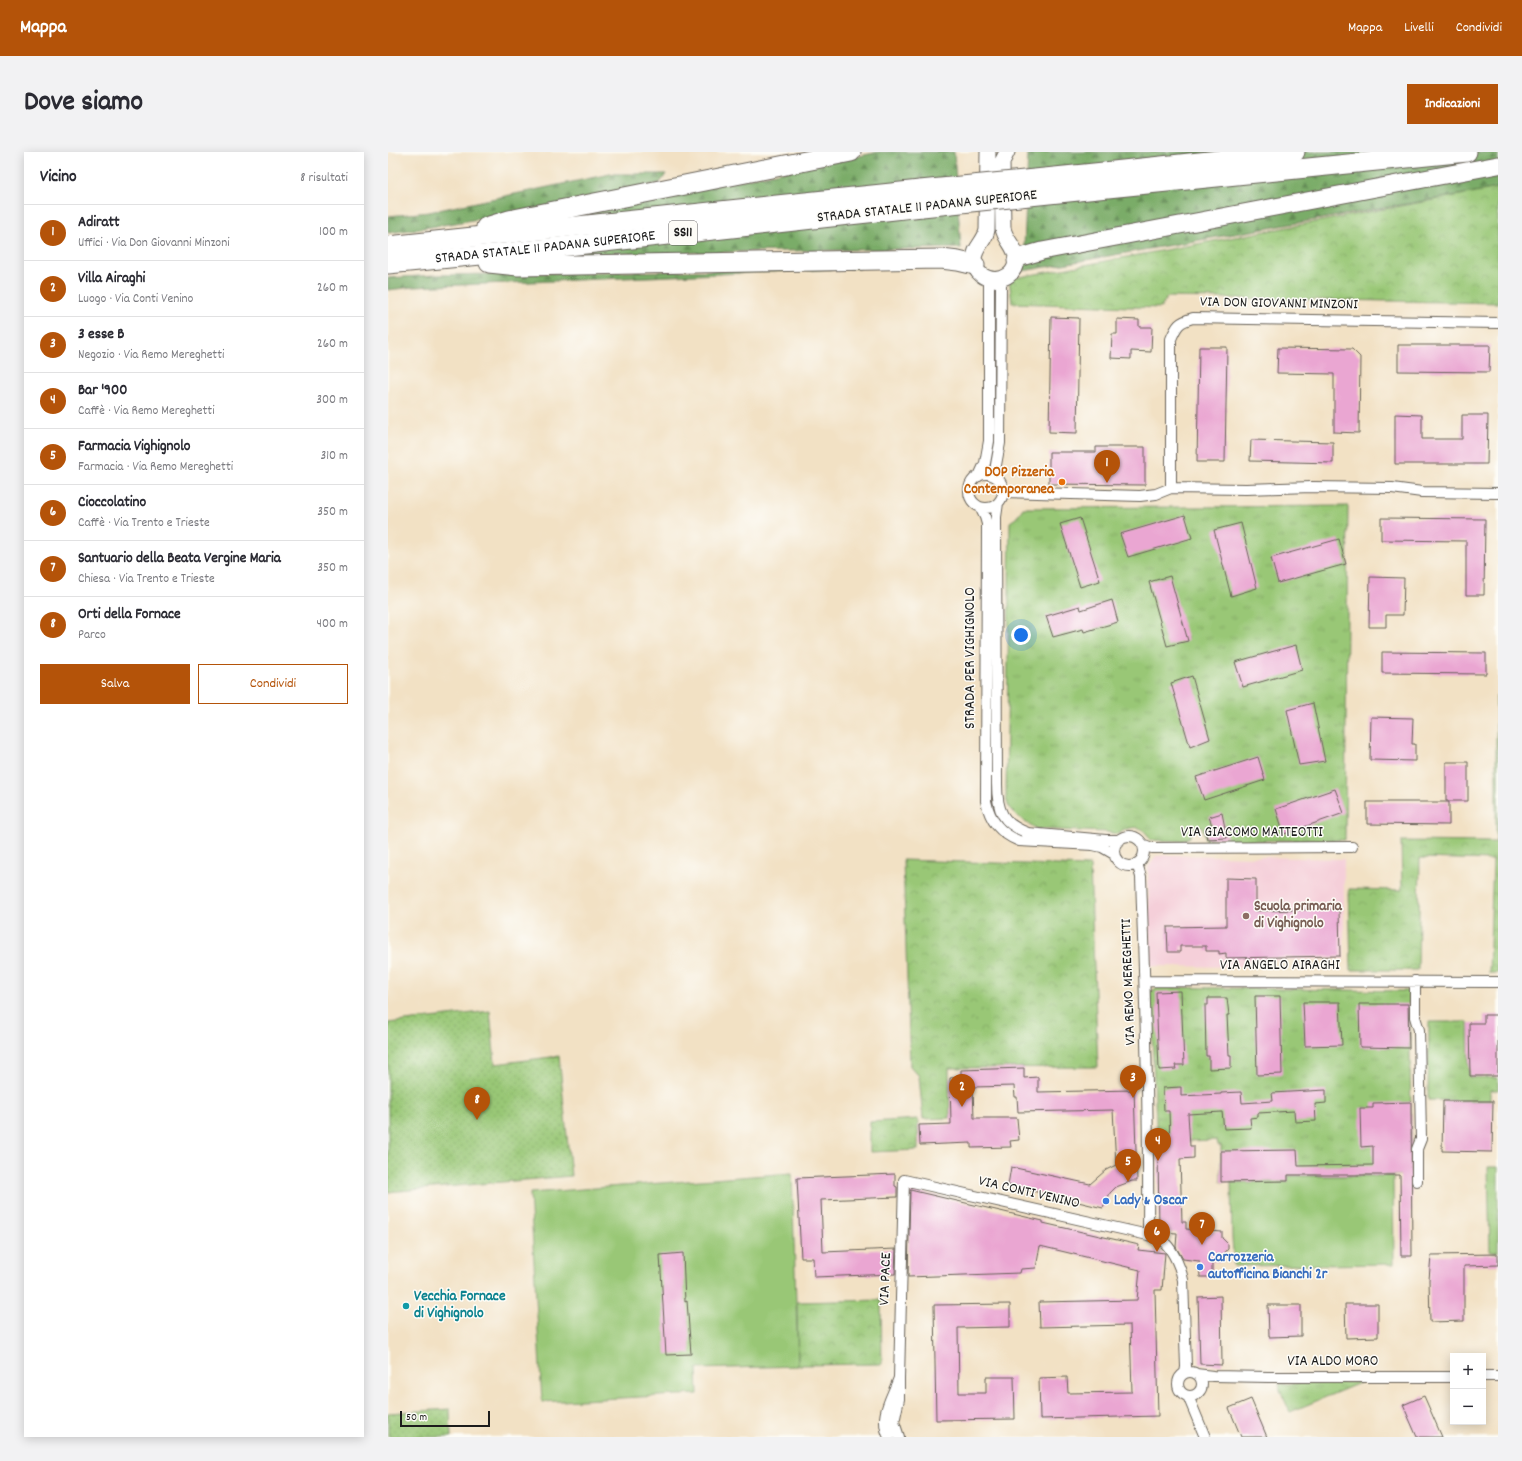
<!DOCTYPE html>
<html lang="it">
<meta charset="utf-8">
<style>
:root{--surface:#fff;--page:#f2f2f3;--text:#2b2b33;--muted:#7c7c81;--line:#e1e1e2;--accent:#b45309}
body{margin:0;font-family:Dekko,sans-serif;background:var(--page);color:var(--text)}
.controls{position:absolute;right:12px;bottom:12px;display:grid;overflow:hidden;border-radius:0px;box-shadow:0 2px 10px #0003}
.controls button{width:36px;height:36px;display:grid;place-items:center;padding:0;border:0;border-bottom:1px solid var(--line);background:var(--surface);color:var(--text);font:20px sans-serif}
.scale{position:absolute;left:12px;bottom:10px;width:90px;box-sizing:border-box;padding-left:4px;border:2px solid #1c1c1c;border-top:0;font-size:11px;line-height:14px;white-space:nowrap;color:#1c1c1c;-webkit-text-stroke:3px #fdfcf7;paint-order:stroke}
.you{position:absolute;left:633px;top:483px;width:14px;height:14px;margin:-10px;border:3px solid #fff;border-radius:50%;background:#1a73e8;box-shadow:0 0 0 6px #1a73e833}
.badge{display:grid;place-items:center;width:26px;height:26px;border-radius:50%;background:var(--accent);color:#fff;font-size:13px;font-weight:700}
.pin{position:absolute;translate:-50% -33px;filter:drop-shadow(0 1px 2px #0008)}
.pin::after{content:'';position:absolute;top:21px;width:14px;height:12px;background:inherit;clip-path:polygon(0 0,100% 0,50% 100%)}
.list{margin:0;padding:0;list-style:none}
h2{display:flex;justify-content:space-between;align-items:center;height:52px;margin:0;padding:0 16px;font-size:17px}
h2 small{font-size:13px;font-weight:400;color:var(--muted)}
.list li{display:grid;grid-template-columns:26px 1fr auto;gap:12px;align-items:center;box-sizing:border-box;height:56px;padding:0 16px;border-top:1px solid var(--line)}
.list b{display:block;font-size:15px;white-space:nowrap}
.list p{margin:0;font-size:13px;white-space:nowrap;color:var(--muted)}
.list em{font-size:13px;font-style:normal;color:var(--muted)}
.actions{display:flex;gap:8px;padding:12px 16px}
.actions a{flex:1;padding:9px 0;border:1px solid var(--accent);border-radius:0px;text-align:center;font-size:14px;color:var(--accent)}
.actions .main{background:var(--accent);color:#fff}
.map{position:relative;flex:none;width:1110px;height:1285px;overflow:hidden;border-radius:0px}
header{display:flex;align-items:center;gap:24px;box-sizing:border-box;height:56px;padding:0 20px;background:var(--accent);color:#fff}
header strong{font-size:19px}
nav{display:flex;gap:22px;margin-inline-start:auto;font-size:14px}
.intro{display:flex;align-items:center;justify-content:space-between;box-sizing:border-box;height:96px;padding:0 24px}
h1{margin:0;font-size:28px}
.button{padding:10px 18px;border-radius:0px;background:var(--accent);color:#fff;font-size:14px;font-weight:700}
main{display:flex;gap:24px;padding:0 24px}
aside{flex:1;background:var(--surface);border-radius:0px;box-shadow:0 2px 10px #0003}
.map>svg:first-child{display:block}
.built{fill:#f5cfd9}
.grass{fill:url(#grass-tufts);stroke:#5a7249}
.forest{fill:url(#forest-firs);stroke:#4b6442}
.park{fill:url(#park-crowns);stroke:#5a7249}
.garden{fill:url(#garden-dots);stroke:#5a7249}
.pitch{fill:#99c776;stroke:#5a7249}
.building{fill:#eaa6d2}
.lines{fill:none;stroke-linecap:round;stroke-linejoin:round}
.street-casing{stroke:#676157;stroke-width:12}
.secondary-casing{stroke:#676157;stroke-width:17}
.primary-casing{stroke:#676157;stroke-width:19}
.highway-casing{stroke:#676157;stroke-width:21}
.street{stroke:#fff;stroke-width:10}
.secondary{stroke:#fff;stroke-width:15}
.primary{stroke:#fff;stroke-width:17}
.highway{stroke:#fff;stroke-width:19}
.highway-bridge-casing{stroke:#676157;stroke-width:21;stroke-linecap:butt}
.highway-bridge{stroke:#fff;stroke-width:19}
.food-dot{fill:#e8710a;stroke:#fdfcf7;stroke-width:1.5}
.education-dot{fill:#8d6e63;stroke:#fdfcf7;stroke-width:1.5}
.shop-dot{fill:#3f7fe0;stroke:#fdfcf7;stroke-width:1.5}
.culture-dot{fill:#0f9aa8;stroke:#fdfcf7;stroke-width:1.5}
.labels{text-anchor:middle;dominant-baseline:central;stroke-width:3;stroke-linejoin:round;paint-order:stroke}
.shield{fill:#fdfcf7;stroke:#605f5e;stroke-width:1}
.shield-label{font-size:14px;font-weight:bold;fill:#1c1c1c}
.street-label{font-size:15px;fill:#1c1c1c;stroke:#fdfcf7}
.food-label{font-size:15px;font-weight:bold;fill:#c56008;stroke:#fdfcf7;text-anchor:end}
.education-label{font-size:15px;font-weight:bold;fill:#785e54;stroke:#fdfcf7;text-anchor:start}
.shop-label{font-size:15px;font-weight:bold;fill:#366cbe;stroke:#fdfcf7;text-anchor:start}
.culture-label{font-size:15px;font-weight:bold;fill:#0d838f;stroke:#fdfcf7;text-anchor:start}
</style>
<header>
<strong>Mappa</strong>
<nav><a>Mappa</a><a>Livelli</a><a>Condividi</a></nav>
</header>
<div class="intro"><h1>Dove siamo</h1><a class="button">Indicazioni</a></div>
<main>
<aside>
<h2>Vicino<small>8 risultati</small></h2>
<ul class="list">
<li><span class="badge">1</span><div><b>Adiratt</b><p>Uffici · Via Don Giovanni Minzoni</p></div><em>100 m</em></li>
<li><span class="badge">2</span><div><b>Villa Airaghi</b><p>Luogo · Via Conti Venino</p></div><em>260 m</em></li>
<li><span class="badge">3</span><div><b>3 esse B</b><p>Negozio · Via Remo Mereghetti</p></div><em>260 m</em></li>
<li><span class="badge">4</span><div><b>Bar '900</b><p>Caffè · Via Remo Mereghetti</p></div><em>300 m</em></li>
<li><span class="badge">5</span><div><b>Farmacia Vighignolo</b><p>Farmacia · Via Remo Mereghetti</p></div><em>310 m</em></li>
<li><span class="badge">6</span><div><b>Cioccolatino</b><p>Caffè · Via Trento e Trieste</p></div><em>350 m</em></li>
<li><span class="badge">7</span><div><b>Santuario della Beata Vergine Maria</b><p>Chiesa · Via Trento e Trieste</p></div><em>350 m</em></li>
<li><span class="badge">8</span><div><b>Orti della Fornace</b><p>Parco</p></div><em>400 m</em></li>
</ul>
<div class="actions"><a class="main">Salva</a><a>Condividi</a></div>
</aside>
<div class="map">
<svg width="1110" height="1285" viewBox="0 0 1110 1285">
<defs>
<pattern id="grass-tufts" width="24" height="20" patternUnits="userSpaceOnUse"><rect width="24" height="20" fill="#99c776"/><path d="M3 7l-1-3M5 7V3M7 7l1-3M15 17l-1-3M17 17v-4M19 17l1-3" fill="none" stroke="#83aa66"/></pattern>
<pattern id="forest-firs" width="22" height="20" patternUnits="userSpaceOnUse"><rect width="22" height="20" fill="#7aac67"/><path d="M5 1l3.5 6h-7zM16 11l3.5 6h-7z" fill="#638b54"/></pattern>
<pattern id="park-crowns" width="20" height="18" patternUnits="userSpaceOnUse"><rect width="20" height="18" fill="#99c776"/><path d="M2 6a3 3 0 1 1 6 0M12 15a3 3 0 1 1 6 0" fill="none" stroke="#83aa66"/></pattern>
<pattern id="garden-dots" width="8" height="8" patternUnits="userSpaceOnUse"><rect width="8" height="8" fill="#99c776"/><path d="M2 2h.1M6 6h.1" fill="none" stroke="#83aa66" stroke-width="1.8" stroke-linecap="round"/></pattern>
</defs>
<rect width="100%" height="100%" fill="#fdfcf7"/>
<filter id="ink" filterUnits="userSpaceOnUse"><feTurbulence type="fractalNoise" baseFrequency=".025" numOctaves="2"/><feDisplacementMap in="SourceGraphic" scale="8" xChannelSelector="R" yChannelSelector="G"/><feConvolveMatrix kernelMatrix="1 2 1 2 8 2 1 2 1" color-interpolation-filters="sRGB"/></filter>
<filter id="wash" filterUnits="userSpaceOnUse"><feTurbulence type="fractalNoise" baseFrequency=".012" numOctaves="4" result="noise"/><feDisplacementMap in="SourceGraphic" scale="16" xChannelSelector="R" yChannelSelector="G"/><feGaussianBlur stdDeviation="0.9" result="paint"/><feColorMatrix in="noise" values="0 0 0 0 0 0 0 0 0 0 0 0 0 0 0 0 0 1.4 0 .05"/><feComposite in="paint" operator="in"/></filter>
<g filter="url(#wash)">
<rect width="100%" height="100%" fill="#f2e1c4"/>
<!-- built -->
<path class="built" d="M781 703 956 707V807L859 809V815L762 814 760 715 765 709 768 704Z"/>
<!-- grass -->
<path class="grass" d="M960 354 957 688 818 689 814 674 805 676 802 685 794 689 762 688C755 672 744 673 730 682L718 680 649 677 637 670 628 663 621 656 618 646 622 370 628 366 635 356Z
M770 835 1021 839 1024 1023H900L833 1030V993H830L829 988 769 990 762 840Z
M1041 870H1080L1081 925 1110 926V938H1102V949L1040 948Z
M974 1230 902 1260 892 1238 891 1232Z"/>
<!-- forest -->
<path class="forest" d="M491 0H566L573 96 165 103 155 68Z
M640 0H1110V36L635 119Z
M222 22H278L272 31C181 50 92 69 0 81V64L41 60Z
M472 116 25 135 0 138V126L48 123Z"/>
<!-- park -->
<path class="park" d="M1110 36V151L779 145 773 156 624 151 621 127Z
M1108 544H1110V821H1101L1105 708 1032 706 1030 818H963L961 737 1014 738 1013 689 1108 690Z
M515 708 702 714 710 915 561 916 562 966 535 967 531 924 522 914Z
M530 967V998L482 1000V970Z
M493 1148 494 1212 410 1213 409 1150Z"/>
<!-- garden -->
<path class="garden" d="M102 859 107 912 171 904 183 1024 0 1040V871Z
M62 1257 63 1285H0V1261Z"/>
<!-- pitch -->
<path class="pitch" d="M1100 1015H1110V1100H1102Z
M404 1021 410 1214 309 1217 310 1242 154 1250 142 1041Z
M900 1024H1005L1006 1112 846 1114 844 1086 843 1030H900Z"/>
<g id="blocks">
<!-- building -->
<path class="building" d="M663 165 691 166 689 281 661 280Z
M729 167 751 168V175H764L763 200 743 199V207L723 206 724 182H729Z
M1010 193H1102L1101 220 1010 219Z
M811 195H839L837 310H809Z
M890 196 964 197 972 205 971 281 946 280V222L889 221Z
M1007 262 1034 263V287H1074V263H1100L1099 312H1007Z
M863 288 945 290V311L862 309Z
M708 295H757V333L661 332V300H708Z
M797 363 804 386 740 405 732 382Z
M692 366 712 429 692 435 672 372Z
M993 366 1097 367 1096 443H1078V389L993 388Z
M853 371 869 436 843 444 826 378Z
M951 387 958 412 890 431 883 406Z
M782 424 800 489 779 494 761 430Z
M982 425 1016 426 1015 463H998V475H981Z
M724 448 730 470 696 480 695 477 665 485 658 464 692 454 693 458Z
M908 493 914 518 855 535 847 510Z
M994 500 1098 501V522L994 521Z
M804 524 822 587 802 595 783 531Z
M925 551 937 609 911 613 899 558Z
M983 565 1025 566 1024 592H1027V609L982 608Z
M870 605 877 628 816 648 808 625Z
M1058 610H1080V649H1058Z
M947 637 956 661 896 682 888 657Z
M979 650H1061V673L979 672Z
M834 661 839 686 819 687 817 678 825 676 821 665Z
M838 726 868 727V759L951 757 952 804 838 806V801L831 802V799H818V794H792V800H780L779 775 838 774Z
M793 839 796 913H787L788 917 771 918 768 840Z
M867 844H892L894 922 869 923Z
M820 846H839L841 863H839L841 903H843V916L821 917V904H818L817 853H820Z
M915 850H952L954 893 917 894Z
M971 852H1020L1021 896 972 895Z
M1096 863H1110V924H1082L1081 871H1096Z
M636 916V926L650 925V940L746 938 749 1029H744L728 1035 722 1041 715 1056 620 1033 623 1015 702 1032 718 1018 728 1013 725 958 630 960 629 945H627L626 934 585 935 586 966H629L631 988 622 989 623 995 583 996V991L532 993 531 973 563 972 562 926 573 925V918Z
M793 935V944L833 942V941L853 940 854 951 885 949 884 941 938 938V951L927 952 928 969 907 970 906 959 870 961V965L862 966 863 976 836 977 834 960 800 962 802 994H806V1006L792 1007 794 1070H798V1077L834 1080V1086L840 1092V1097L833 1105 832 1110 824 1109V1125H812L811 1109 795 1107 788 1095 789 1081 771 1080 770 995 782 994 781 959H776L775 936Z
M1055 949H1105L1104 1000 1054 999Z
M1023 950 1024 1104H1013L1012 1023H900V1029L833 1030V999L909 998 910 1014 985 1013V994L973 995 972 956H985V951Z
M507 1022V1034L509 1035V1045L433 1048 435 1100 508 1097 507 1122 426 1125 425 1106H413L409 1026Z
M522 1038 655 1069V1071L751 1093 750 1098 777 1101 774 1138H767L770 1264 652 1267 651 1226 679 1225 680 1241 744 1240 742 1173 652 1175 651 1150 749 1148 752 1118 652 1094 648 1116 633 1117 632 1121 520 1125Z
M295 1101 297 1150 299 1149 303 1202 278 1203 272 1103Z
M1110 1102V1113L1076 1114V1169L1042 1170 1041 1128 1043 1103Z
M833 1144 834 1213 812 1212 810 1145Z
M622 1152V1175L570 1176 571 1241H598V1225H626L627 1267 548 1268 546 1153Z
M957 1152H990V1185L958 1186Z
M880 1153H913V1184L881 1185Z
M1036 1244 1054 1285H1029L1015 1253Z
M863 1247 879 1285H853L841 1256Z"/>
</g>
</g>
<g filter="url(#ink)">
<use href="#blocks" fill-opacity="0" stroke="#676157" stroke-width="1"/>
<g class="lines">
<!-- street casing -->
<g class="street-casing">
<path id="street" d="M581 339a17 17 0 1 1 34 0a17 17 0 1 1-34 0Z
M591 324 597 311 601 289V127
M606 324 612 291 613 127
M783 336V187C789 173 791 170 805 166L1110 171
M614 340 752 344 768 342 783 336 858 337 924 335 1004 336 1034 340 1110 341
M610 351 608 365 609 632C609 658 614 672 640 681L718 688H732
M592 355 597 365 599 372 598 649C602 669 612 681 631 689L705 693 714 695 726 702
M726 699a15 15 0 1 1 30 0a15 15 0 1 1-30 0Z
M754 692 764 696 964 695
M749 711 753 725C757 844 761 964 760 1083
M757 829 1110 830
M1027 829V865L1031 878 1033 987 1029 997V1029
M790 1232a12 12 0 1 1 24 0a12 12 0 1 1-24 0Z
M808 1222 825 1224 880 1225H1065
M1095 1224H1110
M511 1226 516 1028 760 1083C766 1085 773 1087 777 1091 786 1100 793 1117 795 1128L798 1215 797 1221
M800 1244 817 1285
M501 1285C490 1264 504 1246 511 1226V1247L506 1270 511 1285"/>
</g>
<!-- secondary casing -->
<g class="secondary-casing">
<path id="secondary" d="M600 0 599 78C597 90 585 96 586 109 588 133 626 134 628 109 630 96 617 89 615 76L614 10 619 0"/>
</g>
<!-- primary casing -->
<g class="primary-casing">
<path id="primary" d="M628 109 633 105 654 99 1110 13"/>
</g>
<!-- highway casing -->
<g class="highway-casing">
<g id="highway">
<path d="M687 23 907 0"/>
<path d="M690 39 1079 0"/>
<path d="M98 75 121 68 463 0"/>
<path d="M0 94 532 38"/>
<path d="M101 111 130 114 553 107 570 109 587 113"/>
<path id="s1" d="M0 112 134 99 534 55"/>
</g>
</g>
<!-- street -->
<use href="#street" class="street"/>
<!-- secondary -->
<use href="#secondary" class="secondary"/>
<!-- primary -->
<use href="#primary" class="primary"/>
<!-- highway -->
<use href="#highway" class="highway"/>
<!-- highway-bridge casing -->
<g class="highway-bridge-casing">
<path id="highway-bridge" d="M532 38 687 23
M534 55 690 39"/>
</g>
<!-- highway-bridge -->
<use href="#highway-bridge" class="highway-bridge"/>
</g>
</g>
<!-- markers -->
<circle class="food-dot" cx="674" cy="330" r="4"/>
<circle class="education-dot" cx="858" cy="764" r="4"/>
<g class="shop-dot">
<circle cx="718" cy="1049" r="4"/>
<circle cx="812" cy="1115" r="4"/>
</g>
<circle class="culture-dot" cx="18" cy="1154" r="4"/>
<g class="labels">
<!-- shield labels -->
<rect class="shield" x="281" y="69" width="28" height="24" rx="3"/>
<g class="shield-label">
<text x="295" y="81">SS11</text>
</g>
<!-- street labels -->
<g class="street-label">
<text transform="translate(539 55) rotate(-6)">STRADA STATALE 11 PADANA SUPERIORE</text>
<text stroke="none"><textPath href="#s1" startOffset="158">STRADA STATALE 11 PADANA SUPERIORE</textPath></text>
<text transform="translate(891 152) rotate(1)">VIA DON GIOVANNI MINZONI</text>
<text transform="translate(583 506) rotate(-90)">STRADA PER VIGHIGNOLO</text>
<text x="864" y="681">VIA GIACOMO MATTEOTTI</text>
<text x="892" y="814">VIA ANGELO AIRAGHI</text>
<text transform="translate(741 830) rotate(-92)">VIA REMO MEREGHETTI</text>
<text transform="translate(641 1041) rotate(13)">VIA CONTI VENINO</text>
<text transform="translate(498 1127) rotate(-88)">VIA PACE</text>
<text x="945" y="1210">VIA ALDO MORO</text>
</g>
<!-- food labels -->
<g class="food-label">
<text x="666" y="321">DOP Pizzeria<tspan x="666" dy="17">Contemporanea</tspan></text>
</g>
<!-- education labels -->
<g class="education-label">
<text x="866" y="755">Scuola primaria<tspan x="866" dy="17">di Vighignolo</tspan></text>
</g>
<!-- shop labels -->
<g class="shop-label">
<text x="726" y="1049">Lady &amp; Oscar</text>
<text x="820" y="1106">Carrozzeria<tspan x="820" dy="17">autofficina Bianchi 2r</tspan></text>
</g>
<!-- culture labels -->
<g class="culture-label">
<text x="26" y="1145">Vecchia Fornace<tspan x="26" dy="17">di Vighignolo</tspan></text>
</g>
</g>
</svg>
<div class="controls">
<button>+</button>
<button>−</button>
</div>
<div class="scale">50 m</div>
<div class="you"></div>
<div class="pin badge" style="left:719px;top:331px">1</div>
<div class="pin badge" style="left:574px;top:955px">2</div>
<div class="pin badge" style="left:745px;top:946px">3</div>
<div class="pin badge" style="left:770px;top:1009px">4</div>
<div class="pin badge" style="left:740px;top:1030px">5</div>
<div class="pin badge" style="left:769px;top:1100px">6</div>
<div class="pin badge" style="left:814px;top:1093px">7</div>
<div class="pin badge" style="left:89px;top:968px">8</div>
</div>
</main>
